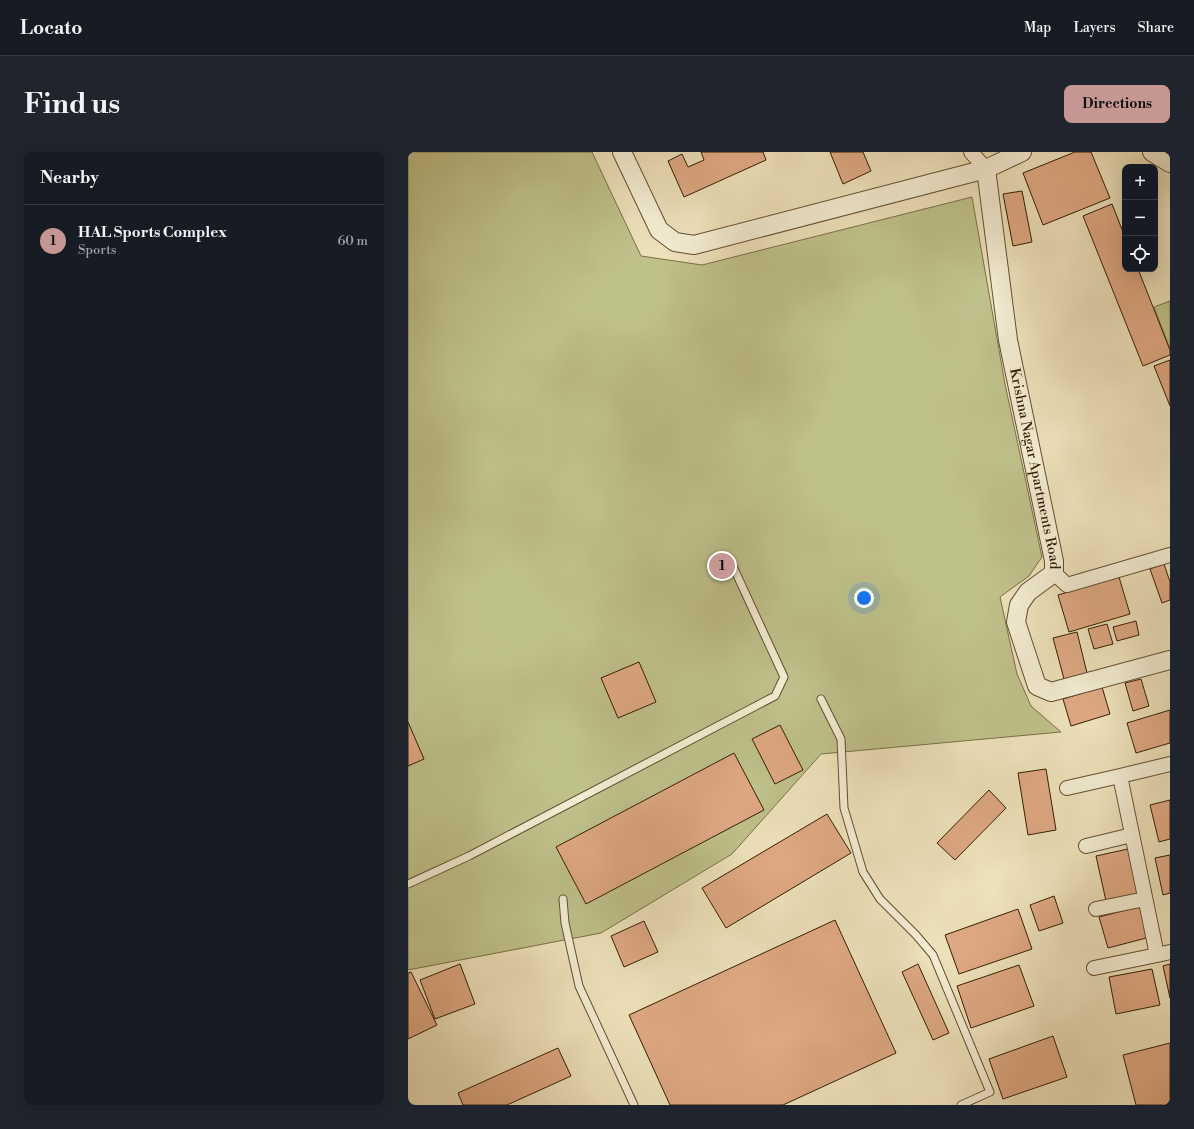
<!DOCTYPE html>
<meta charset="utf-8">
<style>
:root{--surface:#171b24;--page:#20242c;--text:#f1f3f6;--muted:#9ea1a6;--line:#363941;--accent:#c59692}
body{margin:0;font-family:"Libre Bodoni",serif;background:var(--page);color:var(--text)}
.controls{position:absolute;right:12px;top:12px;display:grid;overflow:hidden;border-radius:8px;box-shadow:0 4px 16px #0002}
.controls button{width:36px;height:36px;display:grid;place-items:center;padding:0;border:0;border-bottom:1px solid var(--line);background:var(--surface);color:var(--text);font:20px sans-serif}
.you{position:absolute;left:456px;top:446px;width:14px;height:14px;margin:-10px;border:3px solid #fff;border-radius:50%;background:#1a73e8;box-shadow:0 0 0 6px #1a73e833}
.badge{display:grid;place-items:center;width:26px;height:26px;border-radius:50%;background:var(--accent);color:#111;font-size:13px;font-weight:700}
.pin{position:absolute;translate:-50% -50%;border:2px solid #fff;box-shadow:0 1px 4px #0006}
.list{margin:0;padding:0;list-style:none}
h2{display:flex;justify-content:space-between;align-items:center;height:52px;margin:0;padding:0 16px;font-size:17px}
h2 small{font-size:13px;font-weight:400;color:var(--muted)}
.list li{display:grid;grid-template-columns:26px 1fr auto;gap:12px;align-items:center;box-sizing:border-box;height:72px;padding:0 16px;border-top:1px solid var(--line)}
.list b{display:block;font-size:15px;white-space:nowrap}
.list p{margin:0;font-size:13px;white-space:nowrap;color:var(--muted)}
.list em{font-size:13px;font-style:normal;color:var(--muted)}
.icon{flex:none;width:22px;height:22px;fill:none;stroke:currentColor;stroke-width:2;stroke-linecap:round;stroke-linejoin:round}
.map{position:relative;flex:none;width:762px;height:953px;overflow:hidden;border-radius:8px}
header{display:flex;align-items:center;gap:24px;box-sizing:border-box;height:56px;padding:0 20px;background:var(--surface);border-bottom:1px solid var(--line)}
header strong{font-size:19px}
nav{display:flex;gap:22px;margin-inline-start:auto;font-size:14px}
.intro{display:flex;align-items:center;justify-content:space-between;box-sizing:border-box;height:96px;padding:0 24px}
h1{margin:0;font-size:28px}
.button{padding:10px 18px;border-radius:8px;background:var(--accent);color:#111;font-size:14px;font-weight:700}
main{display:flex;gap:24px;padding:0 24px}
aside{flex:1;background:var(--surface);border-radius:8px;box-shadow:0 4px 16px #0002}
.map>svg:first-child{display:block}
.green{fill:#bfc18b;stroke:#797048}
.building{fill:#dea883;stroke:#331e04}
.lines{fill:none;stroke-linecap:round;stroke-linejoin:round}
.service-casing{stroke:#624f32;stroke-width:9}
.minor-casing{stroke:#624f32;stroke-width:16}
.tertiary-casing{stroke:#624f32;stroke-width:20}
.service{stroke:#f3ecd2;stroke-width:7}
.minor{stroke:#f3ecd2;stroke-width:14}
.tertiary{stroke:#f3ecd2;stroke-width:18}
.labels{text-anchor:middle;dominant-baseline:central;stroke-width:4;stroke-linejoin:round;paint-order:stroke}
.street-label{font-size:14px;fill:#331e04;stroke:#f3ecd2}
</style>
<header>
<strong>Locato</strong>
<nav><a>Map</a><a>Layers</a><a>Share</a></nav>
</header>
<div class="intro"><h1>Find us</h1><a class="button">Directions</a></div>
<main>
<aside>
<h2>Nearby<small></small></h2>
<ul class="list">
<li><span class="badge">1</span><div><b>HAL Sports Complex</b><p>Sports</p></div><em>60 m</em></li>
</ul>
</aside>
<div class="map">
<svg width="762" height="953" viewBox="0 0 762 953">
<rect width="100%" height="100%" fill="#ede1ba"/>
<filter id="stains"><feTurbulence type="fractalNoise" baseFrequency=".005" numOctaves="4"/><feColorMatrix values="0 0 0 0 .2 0 0 0 0 .09 0 0 0 0 .02 0 0 0 .5 -.17"/></filter>
<radialGradient id="worn" r=".72"><stop offset=".6" stop-color="#630" stop-opacity="0"/><stop offset="1" stop-color="#630" stop-opacity=".3"/></radialGradient>
<!-- green -->
<path class="green" d="M0 0H184L233 104 294 113 564 45 597 232 634 405 621 424 592 445 609 522 623 554 653 580 413 602 324 702 193 781 0 818Z
M762 149V197L746 155Z"/>
<!-- building -->
<path class="building" d="M293 0H355L358 8 276 45 260 9 274 2 280 15 296 8Z
M422 0H455L463 19 435 32Z
M667 0H683L702 46 635 73 615 21Z
M614 39 624 90 605 94 595 42Z
M704 52 717 85V117H730L762 198V203L735 214 675 64Z
M762 208V254L746 214Z
M756 412 762 430V448L754 451 742 417Z
M711 425 722 462 661 480 650 443Z
M728 469 731 483 709 489 705 475Z
M699 472 705 492 686 497 680 477Z
M669 480 679 521 656 527 645 486Z
M231 510 248 550 210 566 193 526Z
M733 527 741 554 725 559 717 531Z
M694 535 702 562 663 574 655 547Z
M762 558V591L728 601 719 571Z
M0 570 16 607 0 614Z
M372 573 395 618 367 632 344 587Z
M326 601 356 658 178 752 148 695Z
M638 617 648 678 620 683 610 621Z
M581 638 598 656 547 708 529 691Z
M762 648V687L751 690 742 653Z
M419 662 443 701 318 776 294 736Z
M720 697 730 742 698 749 688 704Z
M762 703V741L755 743 747 706Z
M646 744 655 771 631 779 622 753Z
M734 754 742 785 700 796 691 765Z
M610 757 624 797 551 822 537 783Z
M427 768 488 901 375 953H262L221 863Z
M236 769 250 800 216 815 203 784Z
M52 812 67 852 27 867 12 828Z
M510 812 541 881 525 888 494 820Z
M762 812V846L755 814Z
M611 813 626 854 563 876 549 834Z
M744 817 752 853 708 862 701 825Z
M3 820 29 873 0 887V821Z
M645 884 659 925 595 947 581 907Z
M762 891V953H728L715 903Z
M150 896 163 924 99 953H55L50 941Z"/>
<g class="lines">
<!-- service casing -->
<g class="service-casing">
<path id="service" d="M413 547 433 587 436 656 455 720 472 747 508 783 525 803 582 940 553 953
M0 732 61 704 367 544 376 525 322 408
M155 747 157 771 171 834 226 953"/>
</g>
<!-- minor casing -->
<g class="minor-casing">
<path id="minor" d="M563 0 578 17
M646 421 659 433 762 403
M762 612 712 624 749 803 762 800
M659 636 712 624
M678 694 724 683
M688 757 737 747
M686 816 749 803"/>
</g>
<!-- tertiary casing -->
<g class="tertiary-casing">
<g id="tertiary">
<path d="M214 0 251 78 267 90 286 93 578 17 614 0"/>
<path d="M744 0 762 11"/>
<path id="s1" d="M578 17 600 188 646 409V421L620 440 611 453 608 470 629 534 643 540 762 508"/>
</g>
</g>
<!-- service -->
<use href="#service" class="service"/>
<!-- minor -->
<use href="#minor" class="minor"/>
<!-- tertiary -->
<use href="#tertiary" class="tertiary"/>
</g>
<g class="labels">
<!-- street labels -->
<g class="street-label">
<text stroke="none"><textPath href="#s1" startOffset="304">Krishna Nagar Apartments Road</textPath></text>
</g>
</g>
<rect width="100%" height="100%" filter="url(#stains)"/>
<rect width="100%" height="100%" fill="url(#worn)"/>
</svg>
<div class="controls">
<button>+</button>
<button>−</button>
<button><svg class="icon" aria-label="locate" viewBox="0 0 24 24"><circle cx="12" cy="12" r="6"/><path d="M12 2v4M12 18v4M2 12h4M18 12h4"/></svg></button>
</div>
<div class="you"></div>
<div class="pin badge" style="left:314px;top:414px">1</div>
</div>
</main>
